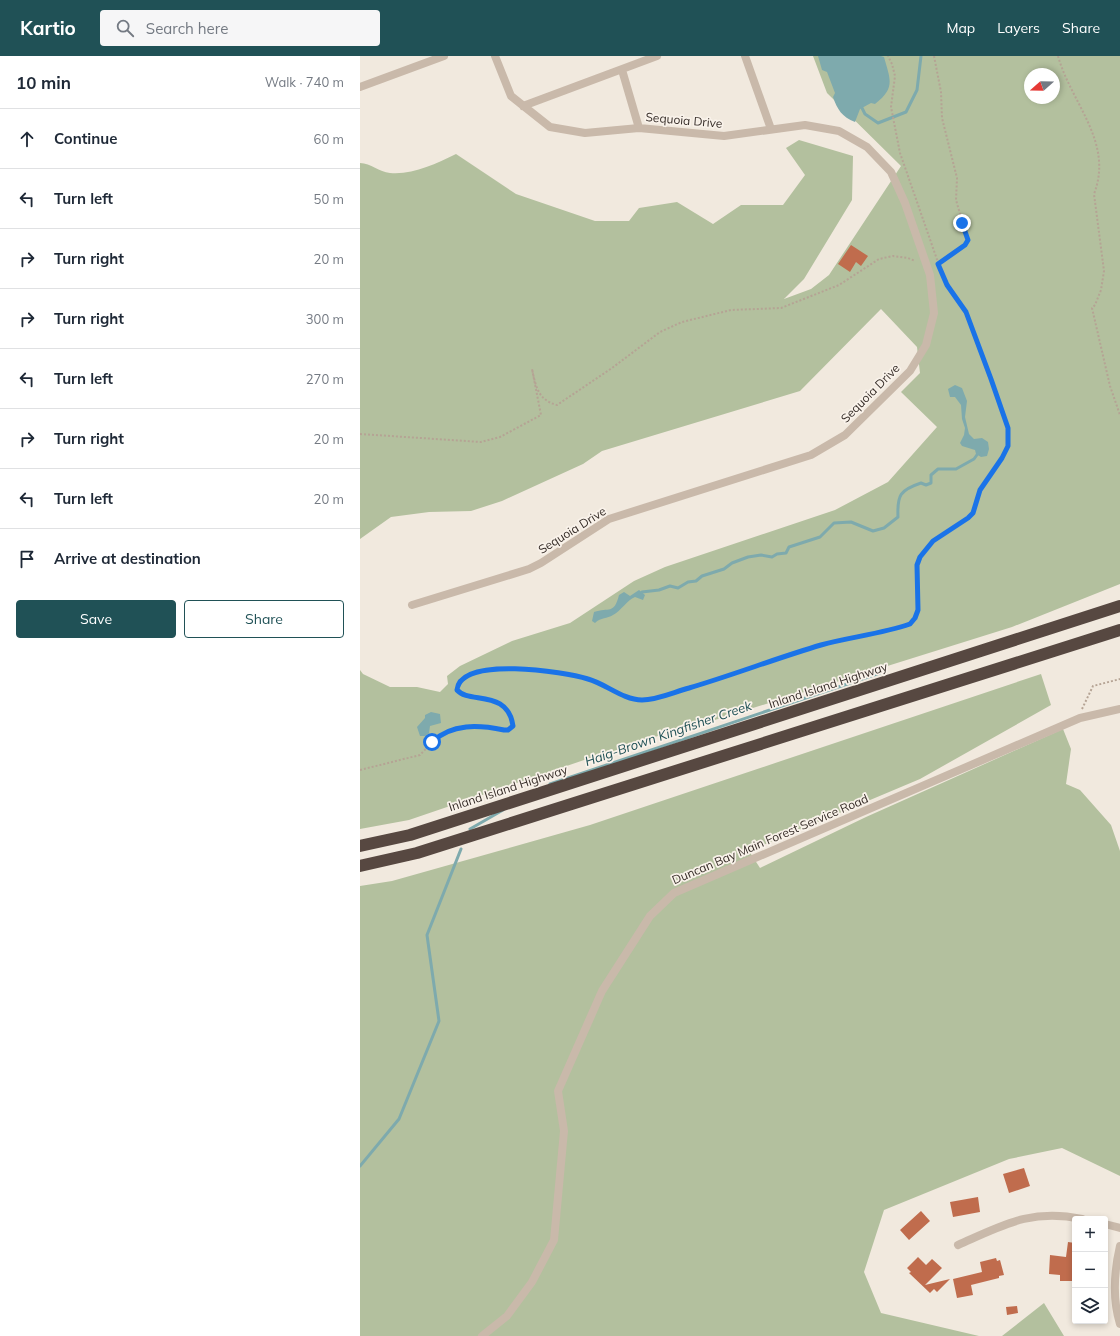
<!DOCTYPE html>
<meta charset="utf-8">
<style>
:root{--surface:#fff;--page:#f6f6f7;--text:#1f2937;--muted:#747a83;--line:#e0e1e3;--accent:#205156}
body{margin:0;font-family:Mulish,sans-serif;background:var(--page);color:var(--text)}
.controls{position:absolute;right:12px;bottom:12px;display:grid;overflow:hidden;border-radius:4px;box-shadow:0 2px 6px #0003}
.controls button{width:36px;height:36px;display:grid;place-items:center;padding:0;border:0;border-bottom:1px solid var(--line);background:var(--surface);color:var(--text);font:20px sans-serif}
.compass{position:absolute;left:664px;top:12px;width:36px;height:36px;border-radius:50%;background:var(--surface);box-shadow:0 2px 6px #0003;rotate:250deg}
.stop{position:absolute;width:12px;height:12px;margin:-9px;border:3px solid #1a73e8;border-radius:50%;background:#fff}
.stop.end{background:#1a73e8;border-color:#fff;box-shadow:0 1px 4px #0008}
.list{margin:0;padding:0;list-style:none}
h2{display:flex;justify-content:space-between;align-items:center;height:52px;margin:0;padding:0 16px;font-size:17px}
h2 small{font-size:13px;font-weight:400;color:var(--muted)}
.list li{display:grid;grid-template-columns:26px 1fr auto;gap:12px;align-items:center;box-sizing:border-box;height:60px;padding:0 16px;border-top:1px solid var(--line)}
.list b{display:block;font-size:15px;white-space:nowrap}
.list em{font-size:13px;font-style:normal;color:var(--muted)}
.actions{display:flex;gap:8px;padding:12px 16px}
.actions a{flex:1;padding:9px 0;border:1px solid var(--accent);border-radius:4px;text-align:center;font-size:14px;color:var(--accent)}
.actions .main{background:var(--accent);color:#fff}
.icon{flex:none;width:22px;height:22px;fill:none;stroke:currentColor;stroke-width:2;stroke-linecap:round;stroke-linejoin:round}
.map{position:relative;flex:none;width:760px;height:1280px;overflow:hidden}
header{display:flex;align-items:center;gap:24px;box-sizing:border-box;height:56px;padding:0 20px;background:var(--accent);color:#fff}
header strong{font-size:19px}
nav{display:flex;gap:22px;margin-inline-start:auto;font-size:14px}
.search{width:280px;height:36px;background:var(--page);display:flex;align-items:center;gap:10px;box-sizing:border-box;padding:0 14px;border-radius:4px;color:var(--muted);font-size:15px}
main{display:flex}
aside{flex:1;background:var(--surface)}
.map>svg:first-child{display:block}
.green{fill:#b3c09e;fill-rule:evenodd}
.water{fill:#7eaaad}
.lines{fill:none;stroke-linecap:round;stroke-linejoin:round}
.stream{stroke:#7eaaad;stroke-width:3}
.building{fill:#c06c4d}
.path{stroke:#b5a394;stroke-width:2;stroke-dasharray:2 2;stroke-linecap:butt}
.street{stroke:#c9b9aa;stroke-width:8}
.highway{stroke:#574841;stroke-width:12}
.route{stroke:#1a73e8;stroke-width:5}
.labels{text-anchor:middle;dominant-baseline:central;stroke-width:3.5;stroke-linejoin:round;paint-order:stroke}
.street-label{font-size:12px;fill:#372e29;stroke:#f9f2ea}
.water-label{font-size:13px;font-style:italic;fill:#205156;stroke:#f9f2ea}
</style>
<header>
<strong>Kartio</strong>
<div class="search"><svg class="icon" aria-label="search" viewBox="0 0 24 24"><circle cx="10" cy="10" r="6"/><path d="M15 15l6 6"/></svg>Search here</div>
<nav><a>Map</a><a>Layers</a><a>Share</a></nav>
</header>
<main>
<aside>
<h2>10 min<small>Walk · 740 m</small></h2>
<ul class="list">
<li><svg class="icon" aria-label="ahead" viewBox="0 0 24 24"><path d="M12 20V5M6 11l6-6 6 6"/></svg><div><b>Continue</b></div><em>60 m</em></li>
<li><svg class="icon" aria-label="left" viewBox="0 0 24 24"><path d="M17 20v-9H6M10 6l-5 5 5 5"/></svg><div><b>Turn left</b></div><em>50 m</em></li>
<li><svg class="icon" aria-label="right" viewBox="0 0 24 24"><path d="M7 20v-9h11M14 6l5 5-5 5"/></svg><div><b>Turn right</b></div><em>20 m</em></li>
<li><svg class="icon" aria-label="right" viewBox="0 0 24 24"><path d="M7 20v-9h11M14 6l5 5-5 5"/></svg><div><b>Turn right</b></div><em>300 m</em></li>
<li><svg class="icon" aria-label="left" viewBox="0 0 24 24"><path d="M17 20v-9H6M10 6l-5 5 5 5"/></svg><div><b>Turn left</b></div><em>270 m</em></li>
<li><svg class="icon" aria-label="right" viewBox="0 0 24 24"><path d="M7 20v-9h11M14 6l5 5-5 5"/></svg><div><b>Turn right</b></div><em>20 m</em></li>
<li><svg class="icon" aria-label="left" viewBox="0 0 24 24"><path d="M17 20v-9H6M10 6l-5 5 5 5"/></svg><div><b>Turn left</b></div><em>20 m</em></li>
<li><svg class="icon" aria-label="arrive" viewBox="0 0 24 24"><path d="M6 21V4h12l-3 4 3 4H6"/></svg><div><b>Arrive at destination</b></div></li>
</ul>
<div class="actions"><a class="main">Save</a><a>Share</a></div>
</aside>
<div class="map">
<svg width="760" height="1280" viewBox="0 0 760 1280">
<rect width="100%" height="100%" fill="#f1e9de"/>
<!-- green -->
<path class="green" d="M453 0H760V528L652 571 342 668 310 675 273 690 227 703 49 764 0 773V614L3 618 30 631H57L80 636 88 628 87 620 100 610 152 585 210 567 274 525 305 511 475 454 528 426 577 371 541 336 560 317 557 291 521 253 440 335 242 395 223 408 142 445 111 455 69 456 31 461 0 483V107C11 107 19 116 30 117 53 119 75 108 96 98L156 138 235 165H269L279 152 317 146 353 168 381 149H423L445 119 426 92 439 84 493 100 492 144 444 223 424 243 451 233 469 219 541 110 467 37ZM670 18H694V42H670Z
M681 618 691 649 560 723 389 795 400 812 506 761 703 673 711 693 706 728 720 734 751 769 760 795V1120L702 1092 649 1103 524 1154 504 1216 521 1257 619 1280H0V830L32 825 230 769Z
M684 1247 704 1280H642Z"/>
<!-- water -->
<path class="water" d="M458 0H521L524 1C530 23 536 32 515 48L511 47 500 53 495 66C482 61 477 53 473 41L475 37 467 16 462 14Z
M595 329 602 332 607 345 605 361 609 378 614 383 622 382 628 386 629 393 627 400 621 401 616 398 615 394 602 390 600 387 604 379 605 372 602 363 601 349 595 341H590L588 333Z
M279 534 285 539 283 544 275 541C267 544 261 555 253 559 247 563 241 561 235 567L232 565 234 556C249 551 254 559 259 539L264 536 270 540Z
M71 656 80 658 81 667 70 670 69 677 65 680H60L57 671 65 662V659Z"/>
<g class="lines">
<!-- stream -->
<path class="stream" d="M501 50 505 58 518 67 546 56 557 34 561 0
M282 536 299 534 310 530 318 532 328 526 336 525 342 520 364 513 372 507 388 501 401 499 412 501 417 498 426 497 429 491 460 481 474 467 491 466 513 475 524 472 538 461C537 439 540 434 561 427L566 429 571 427V419L578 413H596L614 403 619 396
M190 728 520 617
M110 773 143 754
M0 1110 39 1063 79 965 67 879 101 793"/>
</g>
<!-- building -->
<path class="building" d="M491 189 508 200 501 210 496 206 490 216 478 208Z
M664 1112 670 1130 649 1137 643 1118Z
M618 1141 620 1156 593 1161 590 1146Z
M561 1155 570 1165 549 1184 540 1174Z
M708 1186 715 1187V1225H700V1219L689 1218 690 1199 706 1201Z
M558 1201 566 1209 572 1203 582 1212 565 1229 590 1223 577 1236 574 1233 570 1237 549 1217 551 1216 547 1212Z
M636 1202 637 1205 640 1204 644 1219 639 1220V1222L611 1229 613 1239 597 1242 593 1223 622 1216 620 1206Z
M657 1250 658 1257 647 1259 646 1251Z"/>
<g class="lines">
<!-- path -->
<path class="path" d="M574 0 581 36 582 62 597 122 596 144 608 185 605 189 578 208
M698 0C711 47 754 86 734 138L744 215 741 234 735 249 732 252 750 330 760 359
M0 378 121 386 140 381 181 359 172 313C176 331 178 344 197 349L252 312 300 276 322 266 371 254 421 252 479 229 519 203 533 200 548 202 555 205
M722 653 733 630 760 623
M0 714 60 699 77 681 106 670 115 669 148 674 153 670C148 633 109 648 97 634 97 629 98 624 103 621 126 606 205 614 231 624 247 630 264 643 281 644 296 644 314 637 328 632 373 619 416 603 461 590 487 582 516 576 543 570 572 559 546 520 565 494 576 478 594 474 608 462 616 455 616 443 620 434 628 420 643 407 647 390 649 385 648 378 648 372L605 256 581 215 540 97 531 51 535 20 532 8 528 0"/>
<!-- street -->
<path class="street" d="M385 0 411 73
M262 14 279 72
M0 31 84 0
M163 50 297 0
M52 549 169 513 181 507 249 463 451 399 485 379 550 315 566 289 574 257 570 219 545 147 531 116 507 91 479 75 445 69 364 80 279 72 225 77 190 71 151 40 135 0
M745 1168 760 1172
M598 1189C643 1169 672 1152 722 1163
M760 1190C754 1216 752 1242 760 1268
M122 1280 147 1260 172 1226 194 1184 204 1075 198 1035 242 935 290 860 314 837 720 662 760 653"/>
<!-- highway -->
<path class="highway" d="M0 790 50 779 760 550
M0 810 57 797 760 574"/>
</g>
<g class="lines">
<!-- route -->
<path class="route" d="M72 686C92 667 119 669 144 674H148L153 670C148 633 109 648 97 634 100 599 205 616 228 623 246 628 263 644 282 644 297 644 314 636 329 632 373 619 417 602 461 589 490 581 521 578 550 568L555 562 558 554 557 509 560 501 573 485 608 462 613 457 620 434 642 402 648 390V372L631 323 606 256 587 229 578 208 605 189 608 184 602 167"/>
</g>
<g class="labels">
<!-- street labels -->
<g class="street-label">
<text transform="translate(324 64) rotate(5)">Sequoia Drive</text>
<text transform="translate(510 337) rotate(-45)">Sequoia Drive</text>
<text transform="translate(212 474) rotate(-32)">Sequoia Drive</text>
<text transform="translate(468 629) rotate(-18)">Inland Island Highway</text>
<text transform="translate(148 732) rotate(-18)">Inland Island Highway</text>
<text transform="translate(410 783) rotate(-23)">Duncan Bay Main Forest Service Road</text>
</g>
<!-- water labels -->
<g class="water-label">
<text transform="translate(308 677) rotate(-19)">Haig-Brown Kingfisher Creek</text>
</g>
</g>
</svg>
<div class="controls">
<button>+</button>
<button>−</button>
<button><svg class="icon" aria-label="layers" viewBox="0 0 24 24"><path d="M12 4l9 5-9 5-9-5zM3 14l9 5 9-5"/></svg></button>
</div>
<svg class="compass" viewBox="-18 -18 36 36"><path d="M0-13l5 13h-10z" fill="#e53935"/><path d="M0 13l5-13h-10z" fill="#747a83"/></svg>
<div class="stop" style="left:72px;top:686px"></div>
<div class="stop end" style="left:602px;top:167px"></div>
</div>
</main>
